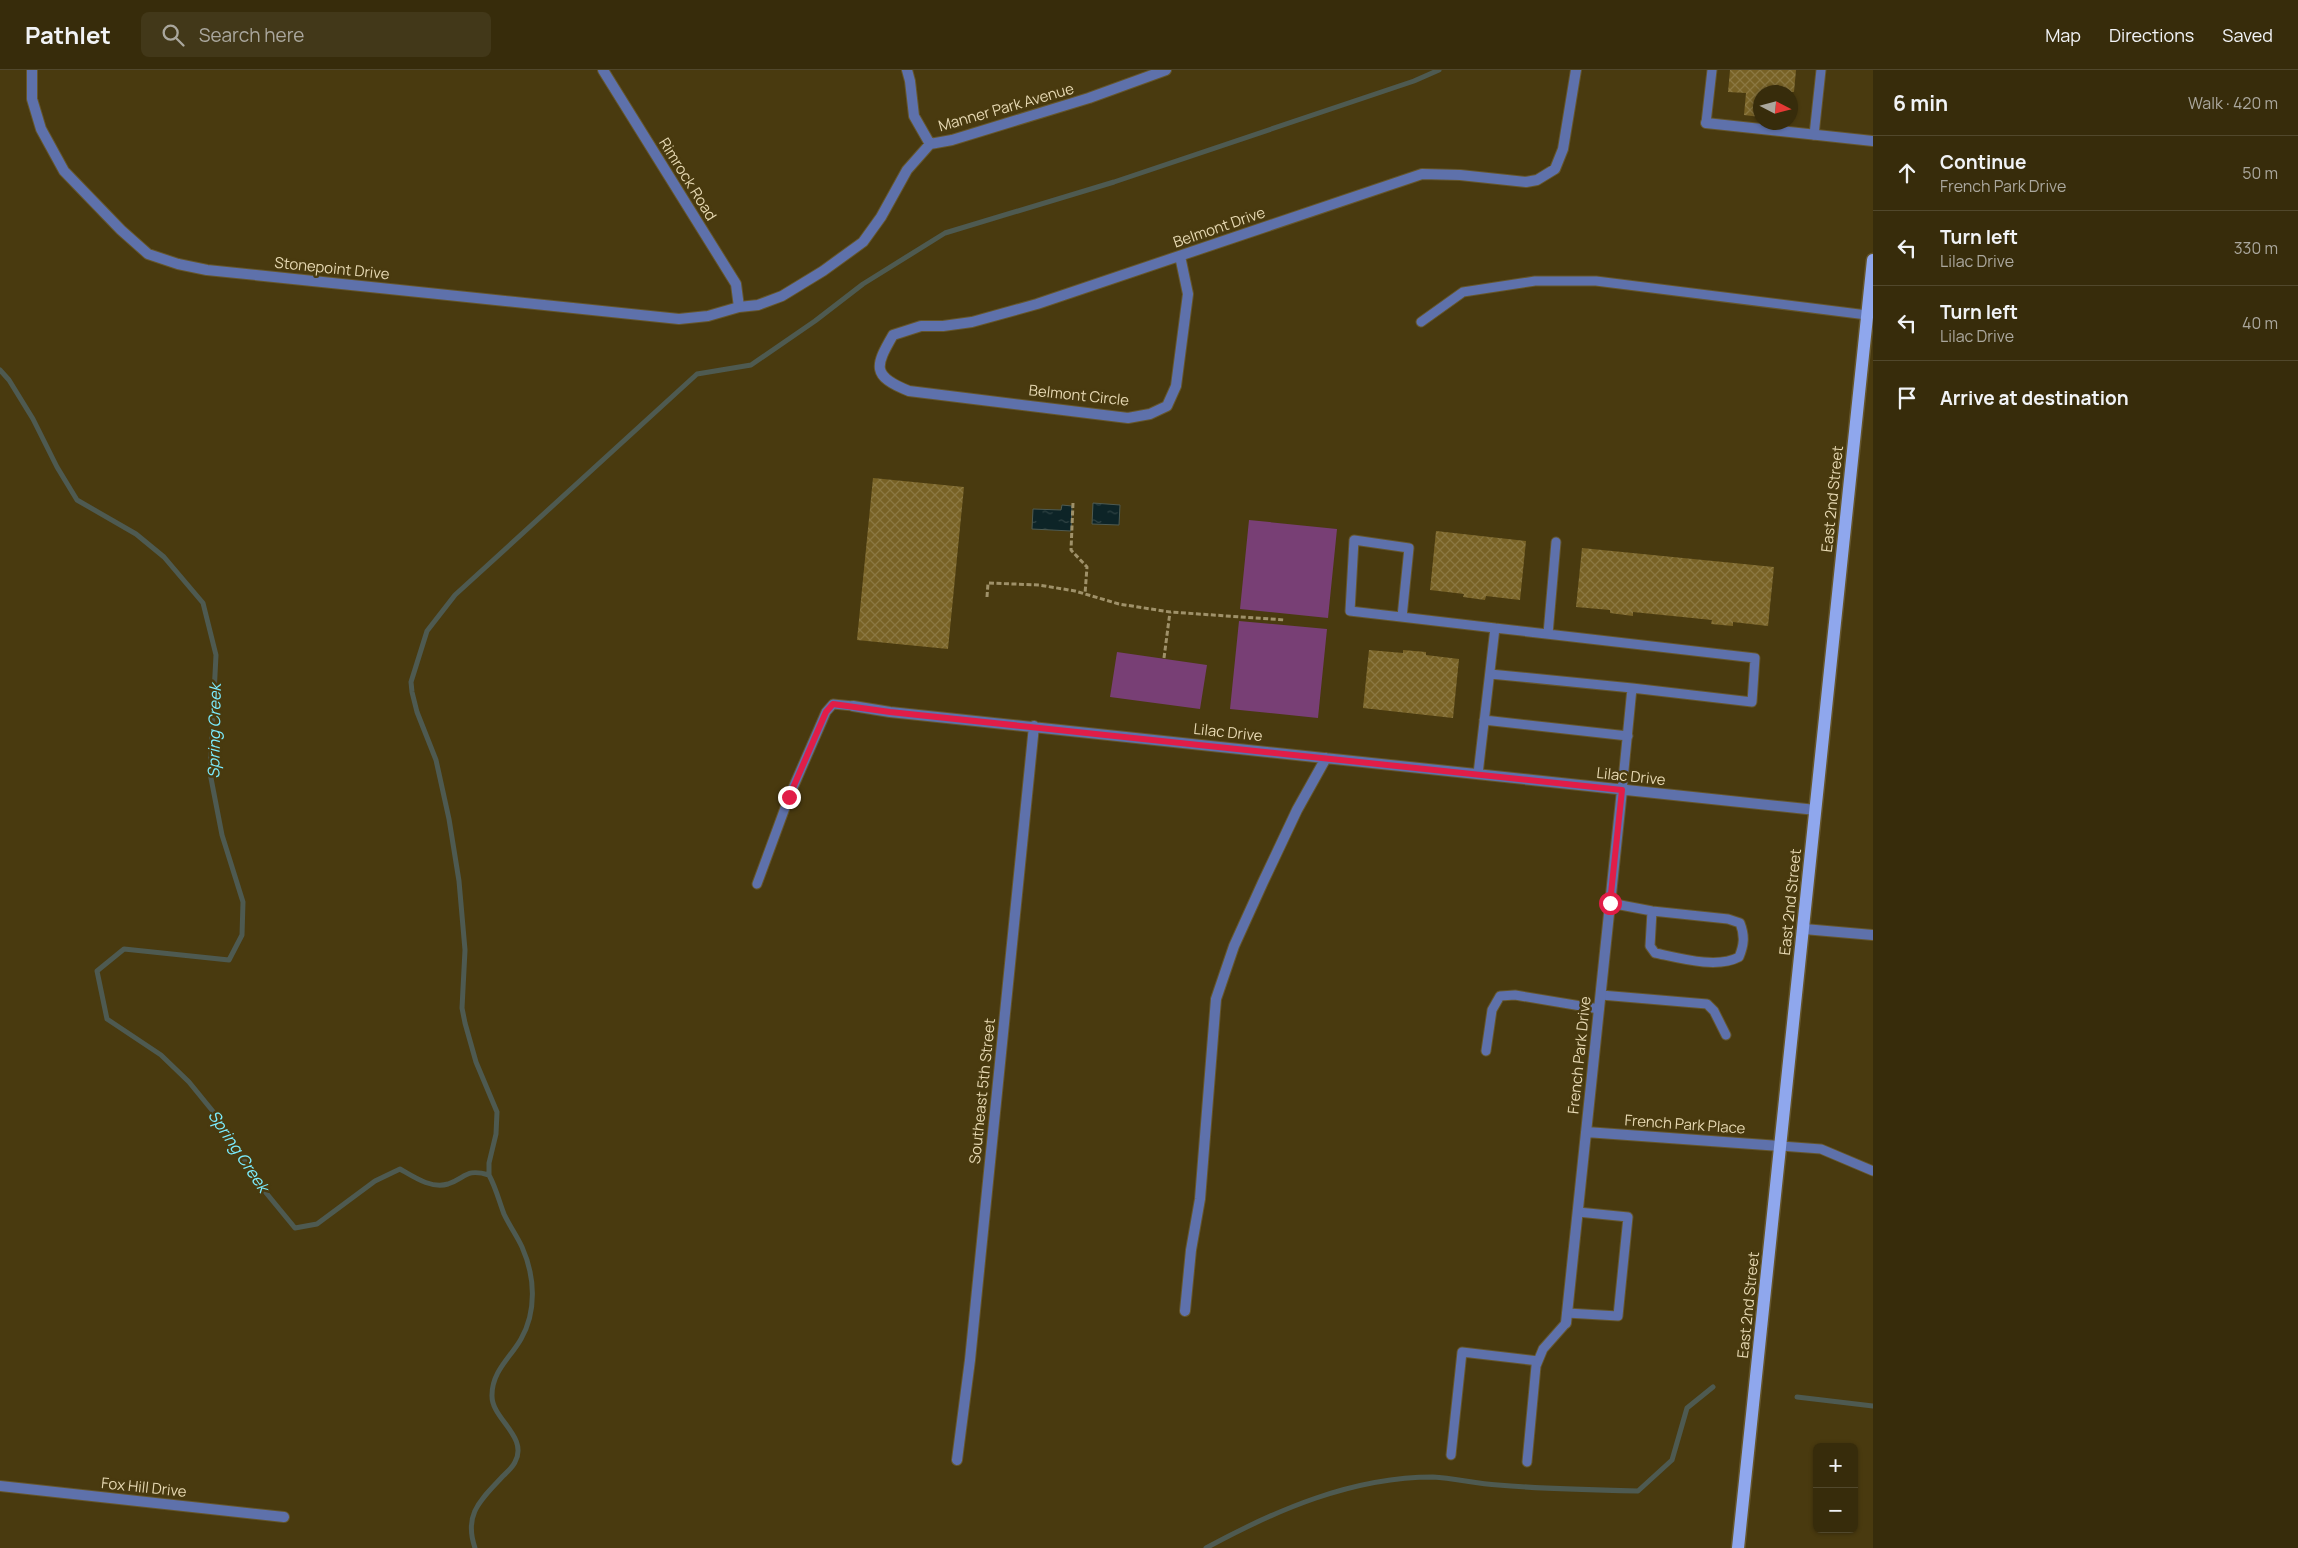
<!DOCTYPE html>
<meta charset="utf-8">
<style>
:root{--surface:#372c0b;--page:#423819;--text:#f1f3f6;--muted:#aaa79d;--line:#51482c}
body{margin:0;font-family:Manrope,sans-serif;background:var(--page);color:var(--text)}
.controls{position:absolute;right:15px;bottom:15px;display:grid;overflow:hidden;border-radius:8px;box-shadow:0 1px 4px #0004}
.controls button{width:45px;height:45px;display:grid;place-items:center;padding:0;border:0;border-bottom:1px solid var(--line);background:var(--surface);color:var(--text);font:25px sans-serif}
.compass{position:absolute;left:1753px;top:15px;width:45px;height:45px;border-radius:50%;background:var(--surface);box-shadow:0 1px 4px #0004;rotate:96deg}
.stop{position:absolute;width:15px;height:15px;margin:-11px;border:4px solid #e11d48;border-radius:50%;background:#fff}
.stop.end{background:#e11d48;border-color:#fff;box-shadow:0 1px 5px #0008}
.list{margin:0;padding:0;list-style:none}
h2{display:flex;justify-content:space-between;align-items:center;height:65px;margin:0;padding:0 20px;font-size:21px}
h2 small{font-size:16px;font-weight:400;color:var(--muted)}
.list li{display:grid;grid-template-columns:32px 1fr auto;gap:15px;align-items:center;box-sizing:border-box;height:75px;padding:0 20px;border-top:1px solid var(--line)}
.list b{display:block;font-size:19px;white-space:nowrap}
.list p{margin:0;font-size:16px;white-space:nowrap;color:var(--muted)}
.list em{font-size:16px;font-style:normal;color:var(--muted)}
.icon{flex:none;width:28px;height:28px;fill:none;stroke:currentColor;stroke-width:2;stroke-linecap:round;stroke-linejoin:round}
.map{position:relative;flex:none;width:1873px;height:1478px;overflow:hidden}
header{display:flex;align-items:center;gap:30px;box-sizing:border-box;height:70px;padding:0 25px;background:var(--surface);border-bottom:1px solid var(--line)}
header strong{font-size:24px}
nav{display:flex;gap:28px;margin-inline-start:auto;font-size:18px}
.search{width:350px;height:45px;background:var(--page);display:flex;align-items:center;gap:12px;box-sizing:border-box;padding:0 18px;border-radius:8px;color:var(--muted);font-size:19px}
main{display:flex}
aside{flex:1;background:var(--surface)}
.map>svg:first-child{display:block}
.pitch{fill:#783f75}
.water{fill:url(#water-ripples);stroke:#4e5a51}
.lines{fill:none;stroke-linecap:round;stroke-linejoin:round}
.stream{stroke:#4e5a51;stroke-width:5}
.building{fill:url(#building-cross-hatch)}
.lane-casing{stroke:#65562c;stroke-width:11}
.street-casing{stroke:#65562c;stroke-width:12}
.primary-casing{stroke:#65562c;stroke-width:15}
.path{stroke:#9f9169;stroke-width:3;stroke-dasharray:5 2.5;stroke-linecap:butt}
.lane{stroke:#5e71ab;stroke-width:9}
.street{stroke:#5e71ab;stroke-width:10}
.primary{stroke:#8fa7ed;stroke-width:12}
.route{stroke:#e11d48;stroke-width:6}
.labels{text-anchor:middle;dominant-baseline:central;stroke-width:5;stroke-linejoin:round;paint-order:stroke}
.street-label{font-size:15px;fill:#e6d8b2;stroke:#493a0f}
.water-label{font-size:16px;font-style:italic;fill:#7cedff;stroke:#493a0f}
</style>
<header>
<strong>Pathlet</strong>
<div class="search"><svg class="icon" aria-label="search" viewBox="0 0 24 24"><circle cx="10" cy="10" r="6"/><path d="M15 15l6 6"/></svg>Search here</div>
<nav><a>Map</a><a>Directions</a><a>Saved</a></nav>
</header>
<main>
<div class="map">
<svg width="1873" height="1478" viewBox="0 0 1873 1478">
<defs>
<pattern id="water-ripples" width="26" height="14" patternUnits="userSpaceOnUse" patternTransform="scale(1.25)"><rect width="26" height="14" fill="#0d2427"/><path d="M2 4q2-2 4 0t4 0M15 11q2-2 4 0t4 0" fill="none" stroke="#304344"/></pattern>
<pattern id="building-cross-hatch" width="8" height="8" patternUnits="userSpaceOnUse" patternTransform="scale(1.25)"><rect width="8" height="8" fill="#786225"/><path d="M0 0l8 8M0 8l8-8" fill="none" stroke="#8b7842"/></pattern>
</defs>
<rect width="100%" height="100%" fill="#493a0f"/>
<!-- pitch -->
<path class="pitch" d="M1249 450 1337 459 1328 548 1240 539Z
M1239 551 1327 559 1318 648 1230 639Z
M1117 582 1207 595 1200 639 1110 627Z"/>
<!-- water -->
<path class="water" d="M1093 433 1120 435 1119 455 1092 454Z
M1062 435 1072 436 1071 461 1032 459 1033 439 1061 440Z"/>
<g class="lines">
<!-- stream -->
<path class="stream" d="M0 300 9 310 33 349 57 397 77 430 136 464 164 487 203 533 216 585 210 703 222 765 243 832 242 865 229 890 124 879 97 901 107 949 161 985 189 1012 224 1055 258 1113 295 1158 317 1154 375 1111 400 1099C414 1107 431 1119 448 1114 466 1108 465 1098 489 1105 496 1118 499 1131 504 1144 509 1155 517 1166 522 1177 535 1206 537 1241 521 1269 511 1287 492 1301 492 1325 491 1349 529 1366 515 1392 513 1397 507 1402 503 1406 482 1429 463 1443 475 1478
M489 1105V1093L496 1064 497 1042 476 992 465 953 462 938 465 880 459 811 449 749 436 690 417 642 412 622 411 612 427 561 455 525 697 304 751 295 815 251 863 214 945 163 1114 112 1414 11 1439 0
M1797 1327 1873 1336
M1206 1478C1276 1440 1352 1407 1433 1407 1455 1408 1476 1414 1498 1415 1544 1419 1591 1420 1638 1421L1672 1390 1687 1338 1713 1317"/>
</g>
<!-- building -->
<path class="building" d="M1730 0H1796L1794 22H1760V47L1744 45 1746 23 1728 22Z
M873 408 964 417 948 579 857 570Z
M1436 461 1526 471 1520 530 1486 526 1485 530 1463 527 1464 524 1430 520Z
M1582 478 1774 497 1768 556 1733 552V556L1711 554 1712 550 1633 542V546L1610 543V540L1576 537Z
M1369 580 1403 583V580L1426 582V585L1459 589 1453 648 1363 638Z"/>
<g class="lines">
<!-- lane casing -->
<g class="lane-casing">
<path id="lane" d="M1706 53 1712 0
M1814 65 1821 0
M1421 252 1463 222 1535 211H1596L1867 245
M1402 547 1409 478 1354 470 1350 541 1495 558
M1548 564 1556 472
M1490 604 1632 618
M1484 650 1628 666
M1478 704 1495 558 1755 588 1752 632 1632 618 1622 720
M757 814 789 727 826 642 833 634 853 636
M1610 833 1652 841 1728 849 1740 853C1745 866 1744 875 1739 887 1717 899 1679 888 1655 883L1650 876 1652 841
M1601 925 1707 934 1714 941 1726 965
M1486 981 1492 940 1500 926 1515 925 1599 939
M1781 1076 1821 1079 1873 1101
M1567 1243 1618 1246 1628 1147 1578 1142
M1451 1385 1462 1282 1538 1291
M1527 1392 1536 1296 1543 1279 1566 1253"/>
</g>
<!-- street casing -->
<g class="street-casing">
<path id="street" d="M32 0V29L41 59 64 101 121 160 148 184 178 194 207 200 679 249 708 246 739 237 758 235 782 226 823 201 863 172 881 147 907 100 930 74 952 70 1089 28 1166 0
M603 0 736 214 739 237
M907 0 910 11 914 46 930 74
M1706 53 1873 71
M1180 186 1188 224 1176 316 1167 336 1150 344 1128 348 909 321C871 306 875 296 893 265L921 256H943L972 252 1037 234 1422 104 1460 105 1526 112 1537 110 1555 99 1563 79 1576 0
M853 636 890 642 1816 740
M1804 859 1873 865
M1586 1062 1781 1076
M1185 1241 1191 1180 1200 1129 1216 929 1234 876 1263 812 1297 740 1326 688
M1566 1253 1622 720
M957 1390 970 1290 1034 656
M0 1416 284 1447"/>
</g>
<!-- primary casing -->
<g class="primary-casing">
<path id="primary" d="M1738 1478 1873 190"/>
</g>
<!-- path -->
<path class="path" d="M1073 433 1071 480 1087 497 1085 524
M987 527 988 513 1039 515 1075 521 1119 534 1170 542 1285 550
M1164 588 1170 542"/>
<!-- lane -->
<use href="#lane" class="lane"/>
<!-- street -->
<use href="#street" class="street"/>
<!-- primary -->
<use href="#primary" class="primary"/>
</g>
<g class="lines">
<!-- route -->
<path class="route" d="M789 727 826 642 833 634 890 642 1622 720 1610 833"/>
</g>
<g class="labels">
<!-- street labels -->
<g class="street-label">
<text transform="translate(1006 37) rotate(-16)">Manner Park Avenue</text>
<text transform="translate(688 109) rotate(58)">Rimrock Road</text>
<text transform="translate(1219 157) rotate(-19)">Belmont Drive</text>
<text transform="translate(332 198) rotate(6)">Stonepoint Drive</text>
<text transform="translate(1079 325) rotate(6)">Belmont Circle</text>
<text transform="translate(1832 429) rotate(-84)">East 2nd Street</text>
<text transform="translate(1228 662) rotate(6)">Lilac Drive</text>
<text transform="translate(1631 706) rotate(6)">Lilac Drive</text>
<text transform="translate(1790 832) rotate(-84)">East 2nd Street</text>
<text transform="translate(1579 985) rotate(-84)">French Park Drive</text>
<text transform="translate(982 1021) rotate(-84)">Southeast 5th Street</text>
<text transform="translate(1685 1054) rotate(4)">French Park Place</text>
<text transform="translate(1748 1235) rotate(-84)">East 2nd Street</text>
<text transform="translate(144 1417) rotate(6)">Fox Hill Drive</text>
</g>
<!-- water labels -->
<g class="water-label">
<text transform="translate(214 661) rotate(-89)">Spring Creek</text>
<text transform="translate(239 1081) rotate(56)">Spring Creek</text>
</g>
</g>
</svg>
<div class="controls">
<button>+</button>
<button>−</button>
</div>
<svg class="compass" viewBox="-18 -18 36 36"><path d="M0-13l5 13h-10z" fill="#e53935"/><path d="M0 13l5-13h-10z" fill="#aaa79d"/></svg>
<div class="stop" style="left:1610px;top:833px"></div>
<div class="stop end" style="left:789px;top:727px"></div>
</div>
<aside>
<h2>6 min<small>Walk · 420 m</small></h2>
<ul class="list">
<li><svg class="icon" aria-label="ahead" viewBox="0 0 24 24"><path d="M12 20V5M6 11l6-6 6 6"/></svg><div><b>Continue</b><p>French Park Drive</p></div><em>50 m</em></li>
<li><svg class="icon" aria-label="left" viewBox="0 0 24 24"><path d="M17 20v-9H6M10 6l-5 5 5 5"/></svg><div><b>Turn left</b><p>Lilac Drive</p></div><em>330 m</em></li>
<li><svg class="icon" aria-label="left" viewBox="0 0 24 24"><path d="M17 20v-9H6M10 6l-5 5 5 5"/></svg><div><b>Turn left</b><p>Lilac Drive</p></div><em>40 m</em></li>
<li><svg class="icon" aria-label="arrive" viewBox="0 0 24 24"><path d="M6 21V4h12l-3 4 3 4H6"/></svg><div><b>Arrive at destination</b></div></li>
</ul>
</aside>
</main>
